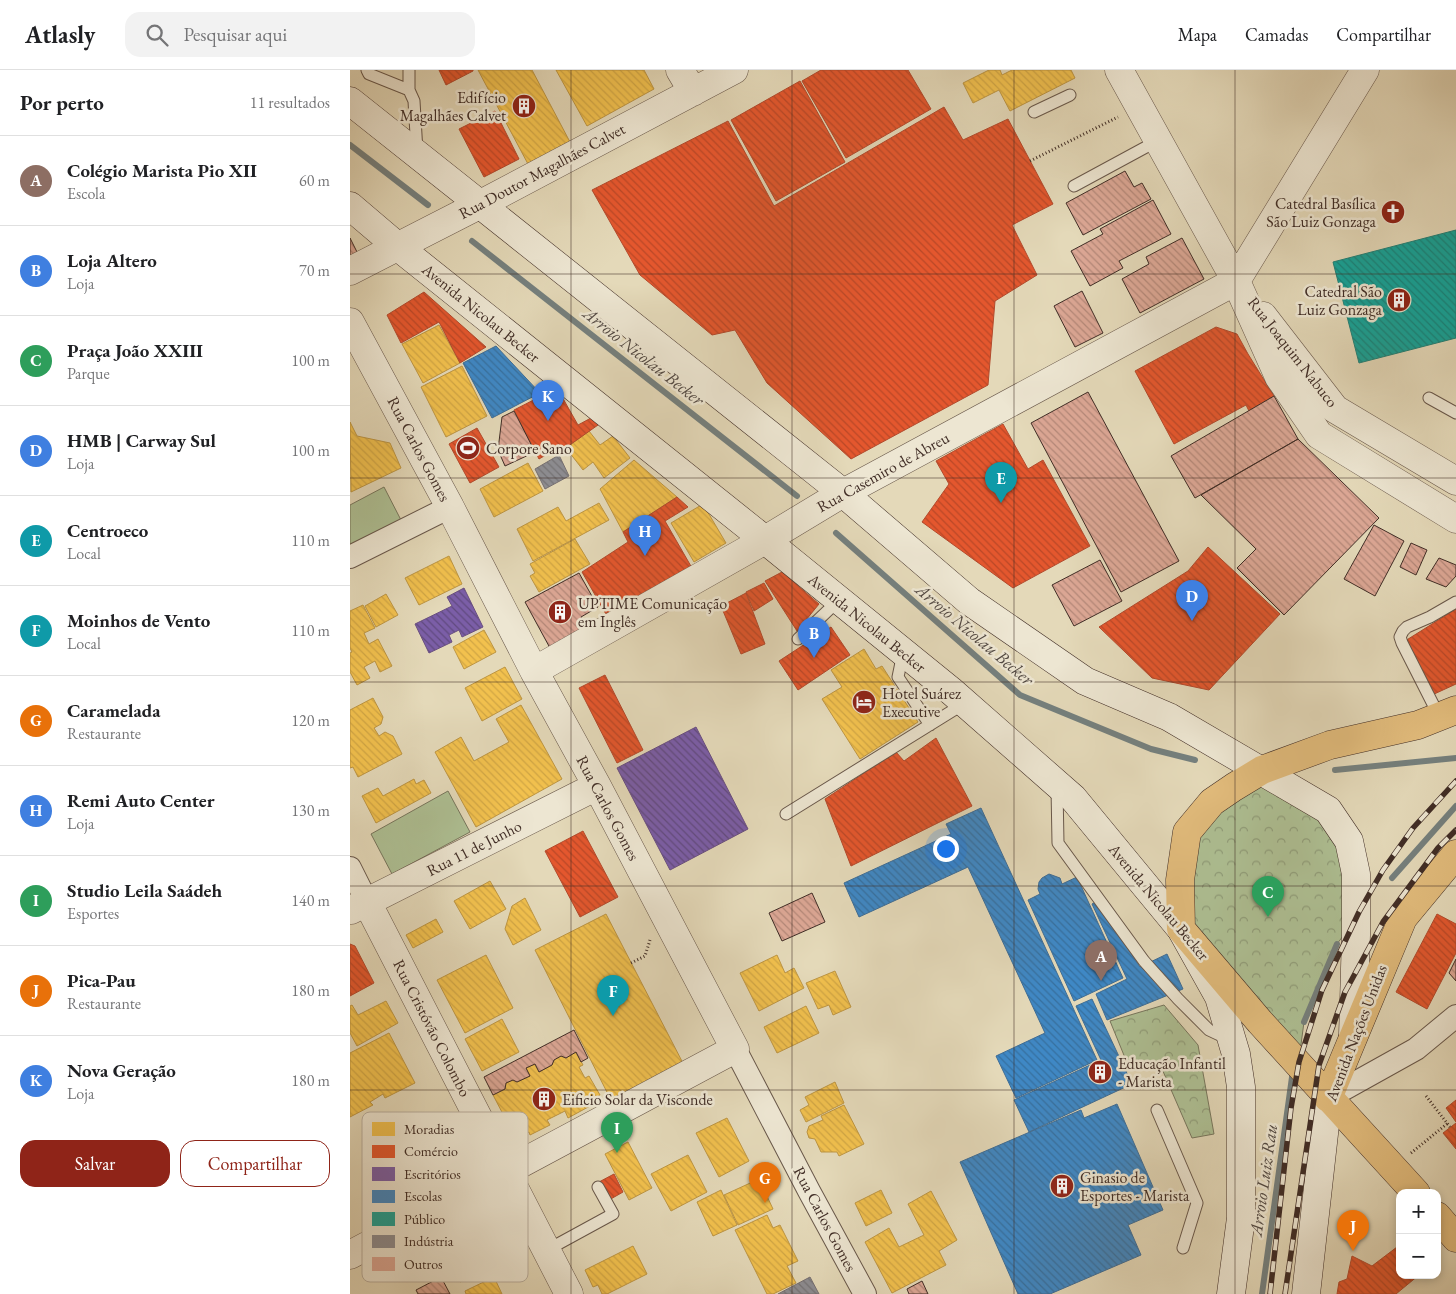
<!DOCTYPE html>
<html lang="pt">
<meta charset="utf-8">
<style>
:root{--surface:#fff;--page:#f2f2f2;--text:#202124;--muted:#757577;--line:#e0e0e0;--accent:#8f2418}
body{margin:0;font-family:"EB Garamond",serif;background:var(--page);color:var(--text)}
.controls{position:absolute;right:15px;bottom:15px;display:grid;overflow:hidden;border-radius:10px;box-shadow:0 2px 8px #0003}
.controls button{width:45px;height:45px;display:grid;place-items:center;padding:0;border:0;border-bottom:1px solid var(--line);background:var(--surface);color:var(--text);font:25px sans-serif}
.you{position:absolute;left:595px;top:778px;width:18px;height:18px;margin:-12px;border:4px solid #fff;border-radius:50%;background:#1a73e8;box-shadow:0 0 0 8px #1a73e833}
.badge{display:grid;place-items:center;width:32px;height:32px;border-radius:50%;background:var(--accent);color:#fff;font-size:16px;font-weight:700}
.pin{position:absolute;translate:-50% -41px;filter:drop-shadow(0 1px 2px #0008)}
.pin::after{content:'';position:absolute;top:26px;width:18px;height:15px;background:inherit;clip-path:polygon(0 0,100% 0,50% 100%)}
.list{margin:0;padding:0;list-style:none}
h2{display:flex;justify-content:space-between;align-items:center;height:65px;margin:0;padding:0 20px;font-size:21px}
h2 small{font-size:16px;font-weight:400;color:var(--muted)}
.list li{display:grid;grid-template-columns:32px 1fr auto;gap:15px;align-items:center;box-sizing:border-box;height:90px;padding:0 20px;border-top:1px solid var(--line)}
.list b{display:block;font-size:19px;white-space:nowrap}
.list p{margin:0;font-size:16px;white-space:nowrap;color:var(--muted)}
.list em{font-size:16px;font-style:normal;color:var(--muted)}
.actions{display:flex;gap:10px;padding:15px 20px}
.actions a{flex:1;padding:11px 0;border:1px solid var(--accent);border-radius:15px;text-align:center;font-size:18px;color:var(--accent)}
.actions .main{background:var(--accent);color:#fff}
.icon{flex:none;width:28px;height:28px;fill:none;stroke:currentColor;stroke-width:2;stroke-linecap:round;stroke-linejoin:round}
.map{position:relative;flex:none;width:1106px;height:1224px;overflow:hidden}
header{display:flex;align-items:center;gap:30px;box-sizing:border-box;height:70px;padding:0 25px;background:var(--surface);border-bottom:1px solid var(--line)}
header strong{font-size:24px}
nav{display:flex;gap:28px;margin-inline-start:auto;font-size:18px}
.search{width:350px;height:45px;background:var(--page);display:flex;align-items:center;gap:12px;box-sizing:border-box;padding:0 18px;border-radius:15px;color:var(--muted);font-size:19px}
main{display:flex}
aside{flex:1;background:var(--surface)}
.map>svg:first-child{display:block}
.park{fill:url(#park-crowns);stroke:#77765d}
.pitch{fill:#aec094;stroke:#77765d}
.homes{fill:url(#homes-back-hatch);stroke:#bd9542}
.shops{fill:url(#shops-back-hatch);stroke:#b34a2c}
.offices{fill:url(#offices-back-hatch);stroke:#694f80}
.schools{fill:url(#schools-back-hatch);stroke:#3f6d95}
.public{fill:url(#public-back-hatch);stroke:#238076}
.industry{fill:url(#industry-back-hatch);stroke:#767072}
.lines{fill:none;stroke-linecap:round;stroke-linejoin:round}
.stream{stroke:#75807e;stroke-width:6}
.building{fill:url(#building-back-hatch);stroke:#402d26}
.service-casing{stroke:#69584b;stroke-width:13}
.minor-casing{stroke:#69584b;stroke-width:24}
.tertiary-casing{stroke:#69584b;stroke-width:29}
.secondary-casing{stroke:#402d26;stroke-width:29}
.primary-casing{stroke:#402d26;stroke-width:29}
.path{stroke:#402d26;stroke-width:3;stroke-dasharray:1 2.5;stroke-linecap:butt}
.service{stroke:#ede6d2;stroke-width:11}
.minor{stroke:#ede6d2;stroke-width:22}
.tertiary{stroke:#ede6d2;stroke-width:28}
.secondary{stroke:#ede6d2;stroke-width:28}
.primary{stroke:#e2bc7c;stroke-width:28}
.rail-casing{stroke:#402d26;stroke-width:5.5}
.rail{stroke:#ede6d2;stroke-width:4;stroke-dasharray:11;stroke-linecap:butt}
.grid{fill:none;stroke:#402d26;stroke-width:1;stroke-opacity:0.55}
.labels{text-anchor:middle;dominant-baseline:central;stroke-width:5;stroke-linejoin:round;paint-order:stroke}
.poi-label{font-size:16px;fill:#402d26;stroke:#ede6d2;text-anchor:start}
.street-label{font-size:16px;fill:#402d26;stroke:#ede6d2}
.water-label{font-size:18px;font-style:italic;fill:#524943;stroke:#ede6d2}
.key{fill:#ede6d2;stroke:#b9ae9e;stroke-width:1}
.key-label{font-size:14px;fill:#402d26}
</style>
<header>
<strong>Atlasly</strong>
<div class="search"><svg class="icon" aria-label="search" viewBox="0 0 24 24"><circle cx="10" cy="10" r="6"/><path d="M15 15l6 6"/></svg>Pesquisar aqui</div>
<nav><a>Mapa</a><a>Camadas</a><a>Compartilhar</a></nav>
</header>
<main>
<aside>
<h2>Por perto<small>11 resultados</small></h2>
<ul class="list">
<li><span class="badge" style="background:#8d6e63">A</span><div><b>Colégio Marista Pio XII</b><p>Escola</p></div><em>60 m</em></li>
<li><span class="badge" style="background:#3f7fe0">B</span><div><b>Loja Altero</b><p>Loja</p></div><em>70 m</em></li>
<li><span class="badge" style="background:#2e9e5b">C</span><div><b>Praça João XXIII</b><p>Parque</p></div><em>100 m</em></li>
<li><span class="badge" style="background:#3f7fe0">D</span><div><b>HMB | Carway Sul</b><p>Loja</p></div><em>100 m</em></li>
<li><span class="badge" style="background:#0f9aa8">E</span><div><b>Centroeco</b><p>Local</p></div><em>110 m</em></li>
<li><span class="badge" style="background:#0f9aa8">F</span><div><b>Moinhos de Vento</b><p>Local</p></div><em>110 m</em></li>
<li><span class="badge" style="background:#e8710a">G</span><div><b>Caramelada</b><p>Restaurante</p></div><em>120 m</em></li>
<li><span class="badge" style="background:#3f7fe0">H</span><div><b>Remi Auto Center</b><p>Loja</p></div><em>130 m</em></li>
<li><span class="badge" style="background:#2e9e5b">I</span><div><b>Studio Leila Saádeh</b><p>Esportes</p></div><em>140 m</em></li>
<li><span class="badge" style="background:#e8710a">J</span><div><b>Pica-Pau</b><p>Restaurante</p></div><em>180 m</em></li>
<li><span class="badge" style="background:#3f7fe0">K</span><div><b>Nova Geração</b><p>Loja</p></div><em>180 m</em></li>
</ul>
<div class="actions"><a class="main">Salvar</a><a>Compartilhar</a></div>
</aside>
<div class="map">
<svg width="1106" height="1224" viewBox="0 0 1106 1224">
<defs>
<pattern id="park-crowns" width="20" height="18" patternUnits="userSpaceOnUse" patternTransform="scale(1.25)"><rect width="20" height="18" fill="#aec094"/><path d="M2 6a3 3 0 1 1 6 0M12 15a3 3 0 1 1 6 0" fill="none" stroke="#8f9c79"/></pattern>
<pattern id="homes-back-hatch" width="6" height="6" patternUnits="userSpaceOnUse" patternTransform="scale(1.25)"><rect width="6" height="6" fill="#f2c14e"/><path d="M-1 5l2 2M0 0l6 6M5-1l2 2" fill="none" stroke="#d1a644"/></pattern>
<pattern id="shops-back-hatch" width="6" height="6" patternUnits="userSpaceOnUse" patternTransform="scale(1.25)"><rect width="6" height="6" fill="#e4572e"/><path d="M-1 5l2 2M0 0l6 6M5-1l2 2" fill="none" stroke="#ba4827"/></pattern>
<pattern id="offices-back-hatch" width="6" height="6" patternUnits="userSpaceOnUse" patternTransform="scale(1.25)"><rect width="6" height="6" fill="#7b5ea7"/><path d="M-1 5l2 2M0 0l6 6M5-1l2 2" fill="none" stroke="#614a80"/></pattern>
<pattern id="schools-back-hatch" width="6" height="6" patternUnits="userSpaceOnUse" patternTransform="scale(1.25)"><rect width="6" height="6" fill="#3f88c5"/><path d="M-1 5l2 2M0 0l6 6M5-1l2 2" fill="none" stroke="#3670a0"/></pattern>
<pattern id="public-back-hatch" width="6" height="6" patternUnits="userSpaceOnUse" patternTransform="scale(1.25)"><rect width="6" height="6" fill="#17a398"/><path d="M-1 5l2 2M0 0l6 6M5-1l2 2" fill="none" stroke="#16857c"/></pattern>
<pattern id="industry-back-hatch" width="6" height="6" patternUnits="userSpaceOnUse" patternTransform="scale(1.25)"><rect width="6" height="6" fill="#8d8d92"/><path d="M-1 5l2 2M0 0l6 6M5-1l2 2" fill="none" stroke="#757477"/></pattern>
<pattern id="building-back-hatch" width="6" height="6" patternUnits="userSpaceOnUse" patternTransform="scale(1.25)"><rect width="6" height="6" fill="#dca795"/><path d="M-1 5l2 2M0 0l6 6M5-1l2 2" fill="none" stroke="#b48879"/></pattern>
</defs>
<rect width="100%" height="100%" fill="#e4d9b9"/>
<filter id="stains"><feTurbulence type="fractalNoise" baseFrequency=".004" numOctaves="4"/><feColorMatrix values="0 0 0 0 .2 0 0 0 0 .09 0 0 0 0 .02 0 0 0 .5 -.17"/></filter>
<radialGradient id="worn" r=".72"><stop offset=".6" stop-color="#630" stop-opacity="0"/><stop offset="1" stop-color="#630" stop-opacity=".3"/></radialGradient>
<!-- park -->
<path class="park" d="M912 700 978 740 1005 850 987 874 954 952 948 997 831 859 837 762Z
M814 935 848 975 864 1064 842 1068 809 992 780 1000 760 951Z"/>
<!-- pitch -->
<path class="pitch" d="M34 417 52 452 0 477V435Z
M98 721 120 762 42 804 21 764Z"/>
<!-- homes -->
<path class="homes" d="M128 0H182L220 72 178 94Z
M206 0H294L304 19 237 56Z
M639 0H650L652 5 662 0H721L725 8 660 41 649 20 623 33 613 13Z
M89 255 110 293 73 313 52 274Z
M112 296 137 346 96 367 71 317Z
M0 352 7 366 40 373 51 398 1 422Z
M239 361 250 375 263 366 280 388 254 408 243 392 233 400 216 378Z
M284 390 327 427 273 462 250 419Z
M178 393 193 421 144 447 130 419Z
M249 433 259 450 183 491 167 459 208 437 216 451Z
M353 434 376 473 344 492 321 453Z
M225 469 240 494 189 522 180 506 185 503 180 494Z
M99 486 112 514 69 535 55 508Z
M36 524 48 545 26 557 15 536Z
M13 535 25 558 14 563 19 574 28 569 42 596 30 602 25 591 14 597 20 608 7 615 0 602V583L2 582 0 578V541Z
M134 560 146 582 114 599 103 577Z
M514 579 526 599 532 596 568 652 510 689 472 629 492 617 481 600Z
M155 597 172 629 132 651 115 618Z
M23 628 33 647 31 654 24 658 29 666 35 662 43 666 52 684 8 707 3 697 0 698V640Z
M171 635 212 709 126 757 85 682 111 667 124 691 159 672 146 649Z
M64 709 66 714 74 710 81 723 26 753 12 726 28 718 33 726Z
M140 811 156 839 120 859 104 831Z
M175 828 191 860 163 875 155 859 162 836Z
M256 844 336 999 264 1036 185 880Z
M86 849 93 862 63 878 56 865Z
M136 885 163 938 115 963 87 910Z
M427 885 435 903 444 898 454 918 409 941 390 903Z
M485 901 501 937 483 945 479 935 468 939 456 913Z
M36 931 48 953 7 976 0 963V936L2 935 8 945Z
M456 936 469 963 427 983 414 957Z
M152 949 169 982 132 1001 115 969Z
M39 963 65 1013 35 1028 33 1024 20 1032 23 1035 0 1047V983Z
M226 982 233 995 229 997 235 1008 239 1006 250 1025 237 1032 240 1036 218 1048 215 1041 197 1050 200 1055 180 1065 179 1062 166 1069 143 1025 155 1019 156 1013 163 1010 167 1012 180 1006 176 998 185 994 189 1002 202 995 204 990 211 986 216 988Z
M485 1012 494 1033 456 1052 450 1040 459 1035 455 1027Z
M494 1035 514 1074 489 1086 487 1082H471L465 1069 459 1068 457 1062 459 1056 473 1050 471 1046Z
M377 1048 399 1091 369 1107 346 1063Z
M278 1072 302 1118 279 1130 255 1084Z
M338 1085 357 1122 321 1141 301 1104Z
M409 1109 423 1139 388 1155 374 1125Z
M371 1120 387 1155 363 1166 347 1132Z
M531 1120 542 1143 516 1156 505 1133Z
M581 1121 607 1170 589 1181 596 1195 542 1223 515 1172 539 1158 549 1177 574 1165 558 1134Z
M417 1145 423 1158 430 1155 448 1191 437 1196 446 1213 423 1224H417L385 1160Z
M151 1154 167 1185 110 1212 95 1181Z
M283 1176 297 1204 257 1224H252L248 1215 243 1217 235 1200Z
M144 1207 152 1224H116L115 1221Z"/>
<!-- shops -->
<path class="shops" d="M89 0H123V1L96 15Z
M471 0H558L581 39 496 88 452 11Z
M450 11 495 92 426 131 381 50Z
M594 37 613 70 658 49 703 134 662 155 687 205 645 231 638 315 501 389 417 313 385 260 362 265 290 205 242 120 378 51 424 136Z
M145 41 169 89 134 107 109 59Z
M74 222 136 277 110 293 89 252 51 273 37 245Z
M866 257 887 264 898 284 924 326 899 341 896 335 824 374 785 301Z
M207 318 228 355 241 348 248 355 214 379 213 375 189 389 164 340Z
M653 354 678 399 693 390 740 476 663 518 572 452 599 414 586 391Z
M127 358 149 397 120 413 99 374Z
M327 427 338 437 315 451 342 498 257 546 232 502 278 472 273 462Z
M858 477 930 544 859 620 802 608 749 557 838 501Z
M432 502 469 534 447 561 415 511Z
M414 513 423 529 404 541 396 522Z
M396 523 415 574 391 584 371 536Z
M1106 539V614L1082 625 1055 571Z
M481 557 500 585 448 620 429 591Z
M255 605 293 680 267 693 229 618Z
M586 668 622 736 501 796 475 729 546 682 554 691Z
M233 761 268 827 230 847 195 781Z
M1087 844 1106 854V883L1077 939 1046 922Z
M0 874 5 876 24 913 0 926Z
M1106 1030V1052L1096 1038Z
M1106 1053V1079L1093 1063Z
M264 1104 273 1122 259 1130 249 1112Z
M1047 1177 1050 1181V1205H1069L1046 1224H987L989 1212 997 1209 1002 1186 1022 1196Z"/>
<!-- offices -->
<path class="offices" d="M114 518 133 557 112 567 109 560 99 565 102 572 79 583 65 554 102 536 97 527Z
M346 657 398 759 320 800 267 698Z"/>
<!-- schools -->
<path class="schools" d="M146 276 190 323 142 348 113 293Z
M631 738 747 990 666 1028 646 986 695 963 618 797 509 847 494 813 601 764 596 754Z
M699 804 710 808 712 814 727 807 773 908 724 931 678 830 690 824 688 819 689 812 692 808Z
M747 831 790 897 817 884 833 919 757 950 746 924 777 909 742 834Z
M742 929 782 1014 679 1062 664 1030 751 990 726 936Z
M767 1034 813 1140 778 1155 791 1185 700 1224H668L610 1092 731 1040 734 1048Z"/>
<!-- public -->
<path class="public" d="M1106 160V268L1009 293 983 192Z"/>
<!-- industry -->
<path class="industry" d="M209 385 219 406 195 419 185 399Z
M460 1207 469 1224H428Z"/>
<g class="lines">
<!-- stream -->
<path class="stream" d="M0 75 78 135
M122 171 447 426
M486 463 670 625 801 679 845 690
M985 700 1106 688
M1042 808 1106 736
M954 952 987 874
M912 1224 943 1000"/>
</g>
<!-- building -->
<path class="building" d="M775 101 784 117 792 113 801 129 733 165 716 133Z
M803 130 821 164 769 191 773 198 740 216 721 181 753 164 750 159Z
M0 168 7 182 0 186Z
M832 168 854 209 790 243 772 209 799 194 796 187Z
M732 221 753 263 725 277 704 236Z
M738 322 829 491 771 522 681 353Z
M924 326 948 369 845 428 821 386Z
M164 341 185 382 155 396 148 380 152 347Z
M948 369 1029 448 934 545 887 498 906 479 851 425Z
M1024 455 1054 471 1025 526 994 509Z
M1061 473 1077 480 1066 505 1050 497Z
M1089 488 1106 495V506L1096 517 1076 509Z
M750 490 772 531 724 556 702 515Z
M229 503 248 537 231 547 237 558 200 578 175 532Z
M462 823 475 852 432 871 419 843Z
M1106 889V911L1099 903Z
M224 960 238 988 231 992 226 982 216 988 211 986 204 990 202 995 189 1002 185 994 176 998 180 1006 167 1012 163 1010 156 1013 155 1019 143 1025 134 1007Z
M91 1207 100 1224H68L66 1220Z
M572 1211 578 1224H559L557 1219Z"/>
<g class="lines">
<!-- service casing -->
<g class="service-casing">
<path id="service" d="M17 0 19 4 59 20 64 31 67 82
M59 20V0
M684 42 720 25
M724 116 809 70
M1079 328 1106 343
M448 569 489 530
M553 583 548 607 580 655
M1089 646 1052 573 1050 567 1053 561 1057 557 1080 547 1106 532
M707 718 708 773 794 891 828 929 859 960 878 969
M436 744 615 633
M807 1040 847 1133 833 1178
M197 1180 263 1144 248 1117"/>
</g>
<!-- minor casing -->
<g class="minor-casing">
<path id="minor" d="M0 487 100 437
M0 798 17 832
M385 979 459 1121 515 1224
M978 1028 1066 979 1106 946"/>
</g>
<!-- tertiary casing -->
<g class="tertiary-casing">
<path id="tertiary" d="M330 0 343 22
M769 0 886 211 929 307 969 365 1106 449
M0 201 129 135 384 0
M886 211 1015 0
M913 246 985 339 1106 411
M0 252 100 437 184 601 247 716 385 979 0 1185
M184 601 415 470 493 423 886 211
M17 832 219 1224
M1 840 247 716"/>
</g>
<!-- secondary casing -->
<g class="secondary-casing">
<path id="secondary" d="M0 31 493 423 619 531 735 611 819 647 978 740 999 771 1006 804V865L1003 966
M0 136 47 176 415 470 600 620 723 728 831 859 869 927 886 984 891 1017V1148L881 1224
M956 1224 978 1028"/>
</g>
<!-- primary casing -->
<g class="primary-casing">
<path id="primary" d="M978 1028 1053 848 1106 784
M1066 1123 910 952 831 859 830 810 837 762 862 732 884 717 912 700 980 675 1068 655 1106 640
M1087 1146 1106 1168"/>
</g>
<!-- path -->
<path class="path" d="M680 91 768 47
M281 893 295 886 300 870
M1076 1026 1100 1057
M1061 1083 1098 1053"/>
<!-- service -->
<use href="#service" class="service"/>
<!-- minor -->
<use href="#minor" class="minor"/>
<!-- tertiary -->
<use href="#tertiary" class="tertiary"/>
<!-- secondary -->
<use href="#secondary" class="secondary"/>
<!-- primary -->
<use href="#primary" class="primary"/>
<!-- rail casing -->
<g class="rail-casing">
<path id="rail" d="M920 1224 941 1038 949 992 972 920 1009 842 1033 800 1063 758 1106 711
M935 1224 969 995 995 922 1033 852 1088 778 1106 760"/>
</g>
<!-- rail -->
<use href="#rail" class="rail"/>
</g>
<!-- grid -->
<path class="grid" d="M221 0V1224M442 0V1224M664 0V1224M885 0V1224M0 204H1106M0 408H1106M0 612H1106M0 816H1106M0 1020H1106"/>
<!-- icons -->
<defs>
<g id="building-disc" transform="scale(1.25)"><circle r="9.5" fill="#8f2418" stroke="#ede6d2"/><path d="M-4-6H4V6H1V3H-1V6H-4ZM-2.5-4.3h1.7v1.8h-1.7ZM.8-4.3h1.7v1.8H.8ZM-2.5-1h1.7V.8h-1.7ZM.8-1h1.7V.8H.8Z" fill="#fff"/></g>
<g id="church-disc" transform="scale(1.25)"><circle r="9.5" fill="#8f2418" stroke="#ede6d2"/><path d="M-1.2-6h2.4v3.5h3.3v2.4h-3.3V6h-2.4V-.1h-3.3v-2.4h3.3Z" fill="#fff"/></g>
<g id="stadium-disc" transform="scale(1.25)"><circle r="9.5" fill="#8f2418" stroke="#ede6d2"/><path d="M0-5a6.5 5 0 1 0 0 10a6.5 5 0 1 0 0-10ZM-3.5-1.8h7v3.6h-7Z" fill="#fff"/></g>
<g id="hotel-disc" transform="scale(1.25)"><circle r="9.5" fill="#8f2418" stroke="#ede6d2"/><path d="M-6-4.5h1.5V1H6V5H4.5V3h-9V5H-6ZM-4 0a1.8 1.8 0 1 1 3.6 0ZM.5 0V-2.5h3Q6-2.5 6 0Z" fill="#fff"/></g>
</defs>
<g fill-rule="evenodd">
<use href="#building-disc" x="174" y="36"/>
<use href="#church-disc" x="1043" y="142"/>
<use href="#building-disc" x="1049" y="230"/>
<use href="#stadium-disc" x="118" y="378"/>
<use href="#building-disc" x="210" y="542"/>
<use href="#hotel-disc" x="514" y="632"/>
<use href="#building-disc" x="750" y="1002"/>
<use href="#building-disc" x="194" y="1029"/>
<use href="#building-disc" x="712" y="1116"/>
</g>
<g class="labels">
<!-- poi labels -->
<g class="poi-label">
<text x="156" y="27" text-anchor="end">Edifício<tspan x="156" dy="18">Magalhães Calvet</tspan></text>
<text x="1026" y="133" text-anchor="end">Catedral Basílica<tspan x="1026" dy="18">São Luiz Gonzaga</tspan></text>
<text x="1032" y="221" text-anchor="end">Catedral São<tspan x="1032" dy="18">Luiz Gonzaga</tspan></text>
<text x="136" y="378">Corpore Sano</text>
<text x="228" y="533">UPTIME Comunicação<tspan x="228" dy="18">em Inglês</tspan></text>
<text x="532" y="623">Hotel Suárez<tspan x="532" dy="18">Executive</tspan></text>
<text x="768" y="993">Educação Infantil<tspan x="768" dy="18">- Marista</tspan></text>
<text x="212" y="1029">Eificio Solar da Visconde</text>
<text x="730" y="1107">Ginasio de<tspan x="730" dy="18">Esportes - Marista</tspan></text>
</g>
<!-- street labels -->
<g class="street-label">
<text transform="translate(192 101) rotate(-28)">Rua Doutor Magalhães Calvet</text>
<text transform="translate(131 243) rotate(39)">Avenida Nicolau Becker</text>
<text transform="translate(943 282) rotate(52)">Rua Joaquim Nabuco</text>
<text transform="translate(69 379) rotate(62)">Rua Carlos Gomes</text>
<text transform="translate(533 402) rotate(-29)">Rua Casemiro de Abreu</text>
<text transform="translate(517 553) rotate(39)">Avenida Nicolau Becker</text>
<text transform="translate(258 738) rotate(62)">Rua Carlos Gomes</text>
<text transform="translate(124 778) rotate(-27)">Rua 11 de Junho</text>
<text transform="translate(809 832) rotate(50)">Avenida Nicolau Becker</text>
<text transform="translate(82 958) rotate(63)">Rua Cristóvão Colombo</text>
<text transform="translate(1006 963) rotate(-69)">Avenida Nações Unidas</text>
<text transform="translate(475 1149) rotate(62)">Rua Carlos Gomes</text>
</g>
<!-- water labels -->
<g class="water-label">
<text transform="translate(294 286) rotate(38)">Arroio Nicolau Becker</text>
<text transform="translate(625 564) rotate(40)">Arroio Nicolau Becker</text>
<text transform="translate(913 1110) rotate(-82)">Arroio Luiz Rau</text>
</g>
</g>
<!-- legend -->
<rect x="12" y="1042" width="166" height="170" rx="8" class="key"/>
<rect x="22" y="1052" width="23" height="14" fill="#f2c14e"/>
<rect x="22" y="1075" width="23" height="13" fill="#e4572e"/>
<rect x="22" y="1097" width="23" height="14" fill="#7b5ea7"/>
<rect x="22" y="1120" width="23" height="13" fill="#3f88c5"/>
<rect x="22" y="1142" width="23" height="14" fill="#17a398"/>
<rect x="22" y="1165" width="23" height="13" fill="#8d8d92"/>
<rect x="22" y="1187" width="23" height="14" fill="#dca795"/>
<g class="key-label">
<text x="54" y="1064">Moradias</text>
<text x="54" y="1086">Comércio</text>
<text x="54" y="1109">Escritórios</text>
<text x="54" y="1131">Escolas</text>
<text x="54" y="1154">Público</text>
<text x="54" y="1176">Indústria</text>
<text x="54" y="1199">Outros</text>
</g>
<rect width="100%" height="100%" filter="url(#stains)"/>
<rect width="100%" height="100%" fill="url(#worn)"/>
</svg>
<div class="controls">
<button>+</button>
<button>−</button>
</div>
<div class="you"></div>
<div class="pin badge" style="left:751px;top:911px;background:#8d6e63">A</div>
<div class="pin badge" style="left:464px;top:588px;background:#3f7fe0">B</div>
<div class="pin badge" style="left:918px;top:847px;background:#2e9e5b">C</div>
<div class="pin badge" style="left:842px;top:551px;background:#3f7fe0">D</div>
<div class="pin badge" style="left:651px;top:433px;background:#0f9aa8">E</div>
<div class="pin badge" style="left:263px;top:946px;background:#0f9aa8">F</div>
<div class="pin badge" style="left:415px;top:1133px;background:#e8710a">G</div>
<div class="pin badge" style="left:295px;top:486px;background:#3f7fe0">H</div>
<div class="pin badge" style="left:267px;top:1083px;background:#2e9e5b">I</div>
<div class="pin badge" style="left:1003px;top:1181px;background:#e8710a">J</div>
<div class="pin badge" style="left:198px;top:351px;background:#3f7fe0">K</div>
</div>
</main>
